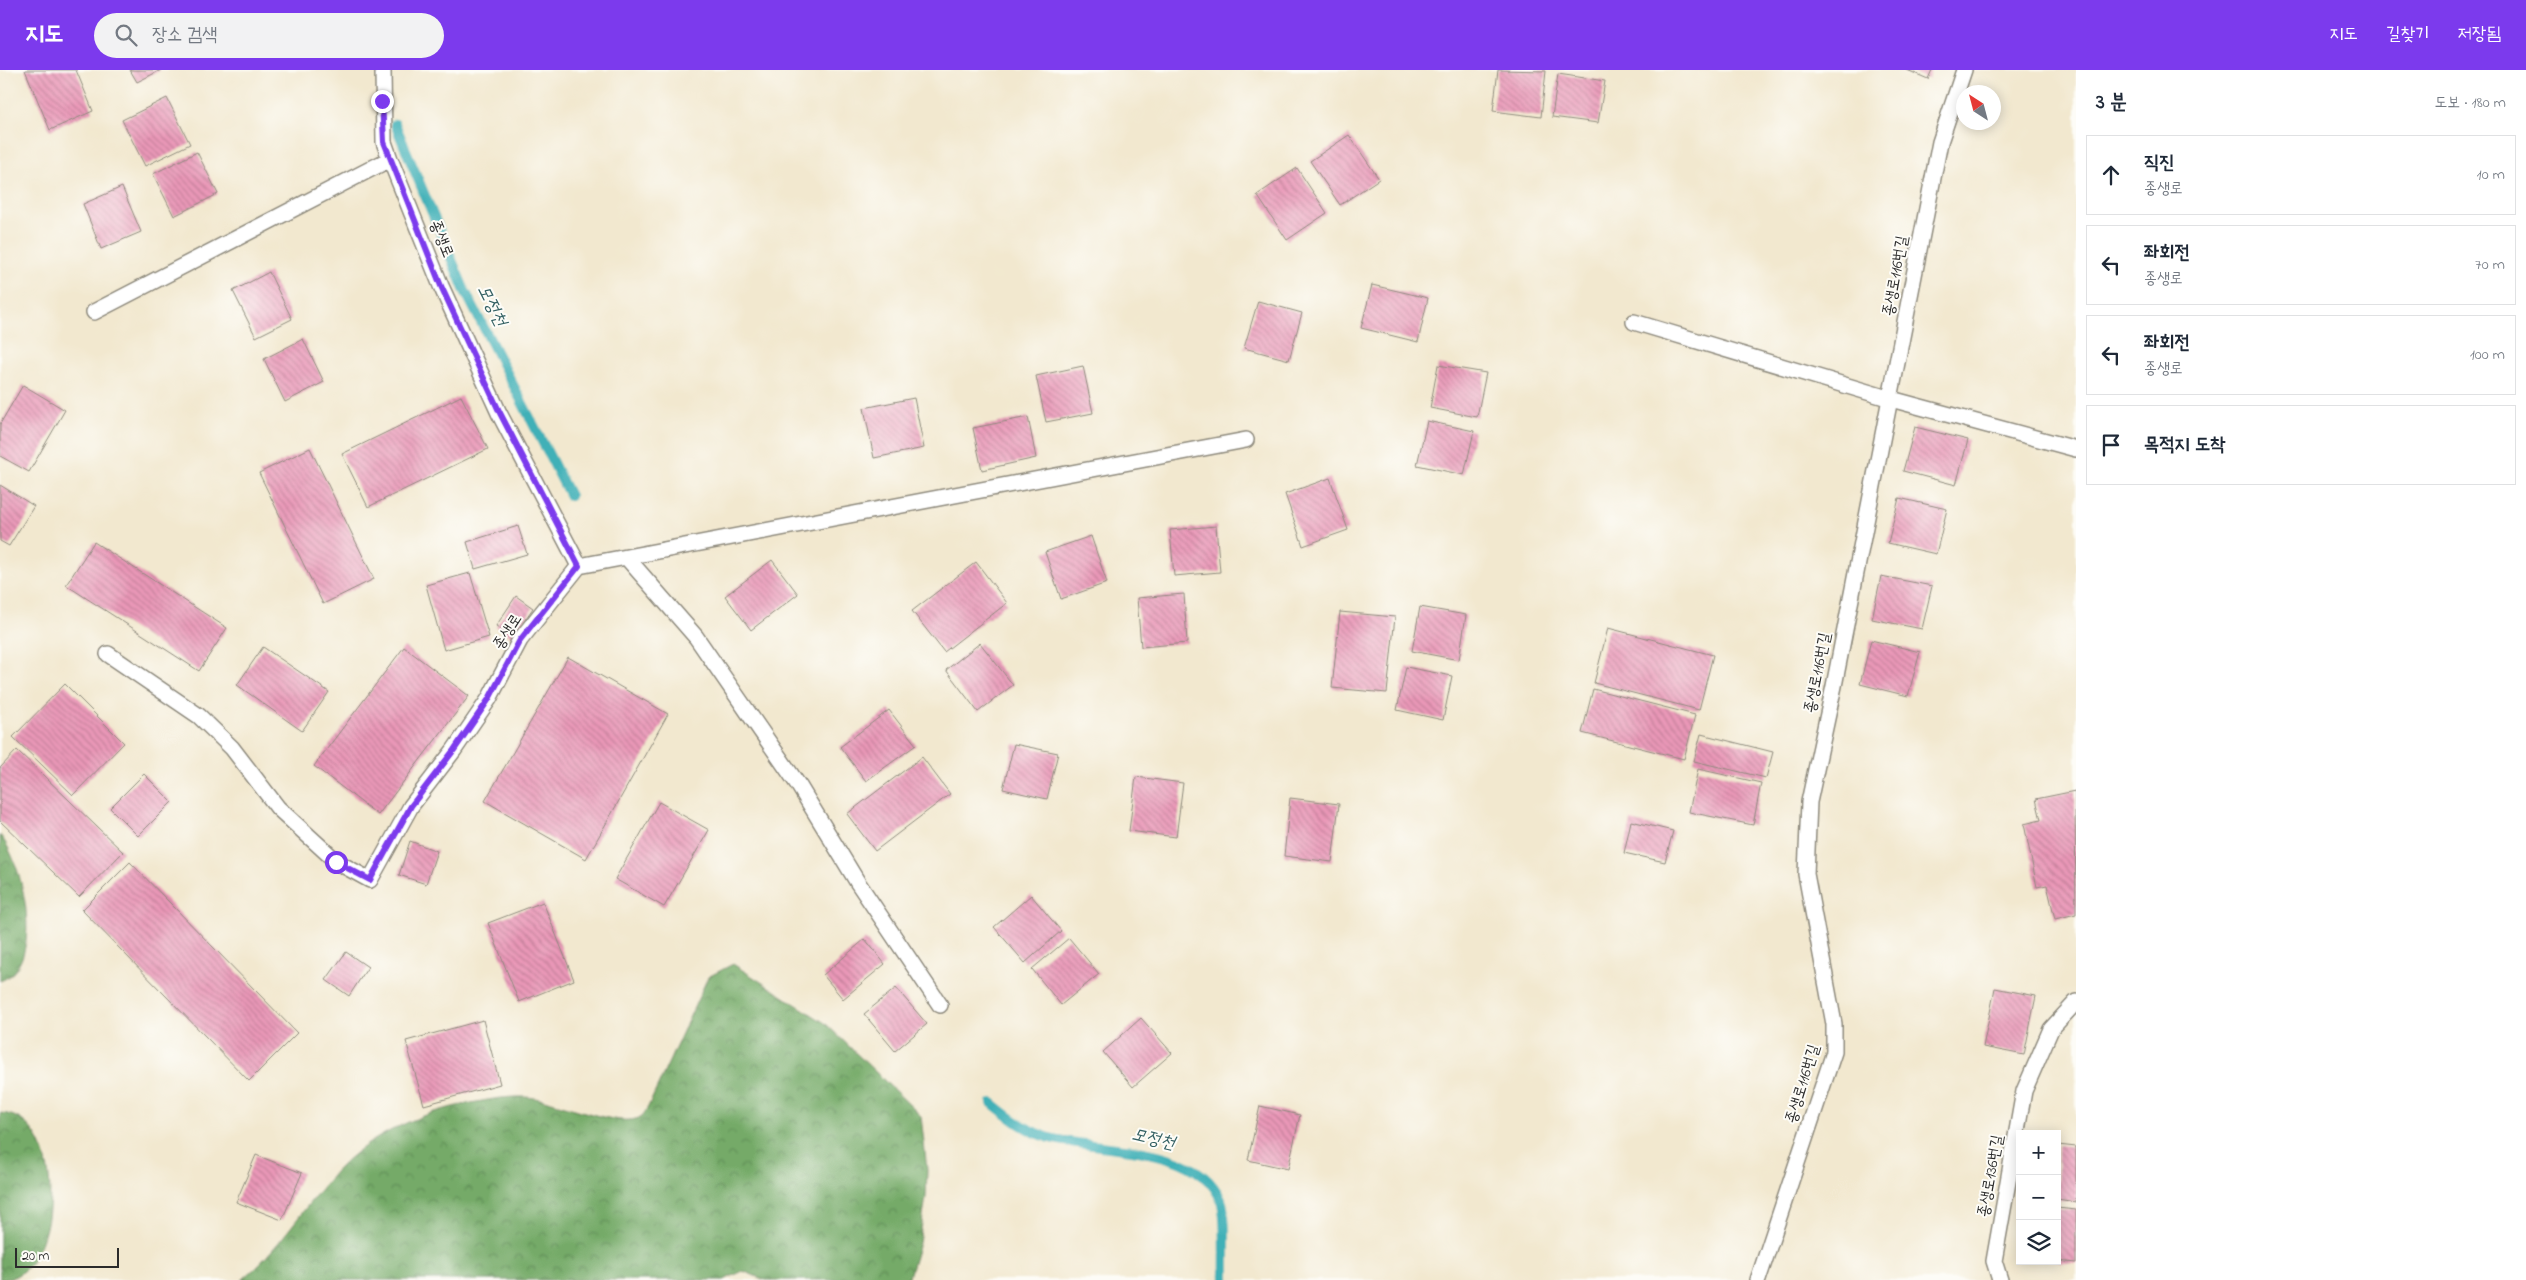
<!DOCTYPE html>
<html lang="ko">
<meta charset="utf-8">
<style>
:root{--surface:#fff;--page:#f2f2f3;--text:#1f2937;--muted:#747a83;--line:#e0e1e3;--accent:#7c3aed}
body{margin:0;font-family:"Indie Flower","Poor Story",sans-serif;background:var(--page);color:var(--text)}
.controls{position:absolute;right:15px;bottom:15px;display:grid;overflow:hidden;border-radius:0px;box-shadow:0 2px 12px #0003}
.controls button{width:45px;height:45px;display:grid;place-items:center;padding:0;border:0;border-bottom:1px solid var(--line);background:var(--surface);color:var(--text);font:25px sans-serif}
.compass{position:absolute;left:1956px;top:15px;width:45px;height:45px;border-radius:50%;background:var(--surface);box-shadow:0 2px 12px #0003;rotate:324deg}
.scale{position:absolute;left:15px;bottom:12px;width:104px;box-sizing:border-box;padding-left:5px;border:2px solid #2b2b2b;border-top:0;font-size:14px;line-height:18px;white-space:nowrap;color:#2b2b2b;-webkit-text-stroke:4px #fdfcf7;paint-order:stroke}
.stop{position:absolute;width:15px;height:15px;margin:-11px;border:4px solid #7c3aed;border-radius:50%;background:#fff}
.stop.end{background:#7c3aed;border-color:#fff;box-shadow:0 1px 5px #0008}
.list{margin:0;padding:0;list-style:none}
h2{display:flex;justify-content:space-between;align-items:center;height:65px;margin:0;padding:0 20px;font-size:21px}
h2 small{font-size:16px;font-weight:400;color:var(--muted)}
.list li{display:grid;grid-template-columns:32px 1fr auto;gap:15px;align-items:center;box-sizing:border-box;height:80px;margin:0 10px 10px;padding:0 10px;border:1px solid var(--line);border-radius:0px}
.list b{display:block;font-size:19px;white-space:nowrap}
.list p{margin:0;font-size:16px;white-space:nowrap;color:var(--muted)}
.list em{font-size:16px;font-style:normal;color:var(--muted)}
.icon{flex:none;width:28px;height:28px;fill:none;stroke:currentColor;stroke-width:2;stroke-linecap:round;stroke-linejoin:round}
.map{position:relative;flex:none;width:2076px;height:1210px;overflow:hidden}
header{display:flex;align-items:center;gap:30px;box-sizing:border-box;height:70px;padding:0 25px;background:var(--accent);color:#fff}
header strong{font-size:24px}
nav{display:flex;gap:28px;margin-inline-start:auto;font-size:18px}
.search{width:350px;height:45px;background:var(--page);display:flex;align-items:center;gap:12px;box-sizing:border-box;padding:0 18px;border-radius:28px;color:var(--muted);font-size:19px}
main{display:flex}
aside{flex:1;background:var(--surface)}
.map>svg:first-child{display:block}
.forest{fill:url(#forest-crowns);stroke:#506a4a}
.lines{fill:none;stroke-linecap:round;stroke-linejoin:round}
.stream{stroke:#3fb0b7;stroke-width:10}
.building{fill:url(#building-back-hatch)}
.service-casing{stroke:#8e8a7d;stroke-width:18}
.service{stroke:#fff;stroke-width:15}
.route{stroke:#7c3aed;stroke-width:6}
.labels{text-anchor:middle;dominant-baseline:central;stroke-width:4;stroke-linejoin:round;paint-order:stroke}
.street-label{font-size:16px;fill:#2b2b2b;stroke:#fdfcf7}
.water-label{font-size:18px;font-style:italic;fill:#336063;stroke:#fdfcf7}
</style>
<header>
<strong>지도</strong>
<div class="search"><svg class="icon" aria-label="search" viewBox="0 0 24 24"><circle cx="10" cy="10" r="6"/><path d="M15 15l6 6"/></svg>장소 검색</div>
<nav><a>지도</a><a>길찾기</a><a>저장됨</a></nav>
</header>
<main>
<div class="map">
<svg width="2076" height="1210" viewBox="0 0 2076 1210">
<defs>
<pattern id="forest-crowns" width="20" height="18" patternUnits="userSpaceOnUse" patternTransform="scale(1.25)"><rect width="20" height="18" fill="#74aa68"/><path d="M2 6a3 3 0 1 1 6 0M12 15a3 3 0 1 1 6 0" fill="none" stroke="#5f8b56"/></pattern>
<pattern id="building-back-hatch" width="6" height="6" patternUnits="userSpaceOnUse" patternTransform="scale(1.25)"><rect width="6" height="6" fill="#ea98b8"/><path d="M-1 5l2 2M0 0l6 6M5-1l2 2" fill="none" stroke="#be7c96"/></pattern>
</defs>
<rect width="100%" height="100%" fill="#fdfcf7"/>
<filter id="ink" filterUnits="userSpaceOnUse"><feTurbulence type="fractalNoise" baseFrequency=".02" numOctaves="2"/><feDisplacementMap in="SourceGraphic" scale="10" xChannelSelector="R" yChannelSelector="G"/><feConvolveMatrix kernelMatrix="1 2 1 2 8 2 1 2 1" color-interpolation-filters="sRGB"/></filter>
<filter id="wash" filterUnits="userSpaceOnUse"><feTurbulence type="fractalNoise" baseFrequency=".0096" numOctaves="4" result="noise"/><feDisplacementMap in="SourceGraphic" scale="20" xChannelSelector="R" yChannelSelector="G"/><feGaussianBlur stdDeviation="1.12" result="paint"/><feColorMatrix in="noise" values="0 0 0 0 0 0 0 0 0 0 0 0 0 0 0 0 0 1.4 0 .05"/><feComposite in="paint" operator="in"/></filter>
<g filter="url(#wash)">
<rect width="100%" height="100%" fill="#f2e8cf"/>
<!-- forest -->
<path class="forest" d="M0 765C24 794 46 895 0 911Z
M733 894 825 953 921 1046 927 1100 926 1127 919 1173 908 1210H765L743 1201 724 1210H242C278 1180 301 1141 331 1107 361 1070 415 1045 461 1035 482 1031 504 1026 525 1027 553 1027 622 1062 642 1046 645 1043 648 1037 650 1033L708 907Z
M0 1043C71 1046 62 1210 0 1210Z"/>
<g class="lines">
<!-- stream -->
<path class="stream" d="M395 54 464 219 570 426
M992 1033C1009 1047 1028 1062 1050 1068 1102 1082 1197 1072 1221 1130 1227 1145 1224 1192 1225 1210"/>
</g>
<g id="blocks">
<!-- building -->
<path class="building" d="M25 0H76L93 41 50 60Z
M130 0H161L137 12Z
M1498 0 1546 1 1541 47 1493 41Z
M1907 0H1932L1928 9Z
M1558 4 1605 11 1598 53 1552 47Z
M167 28 190 74 145 96 122 50Z
M1349 65 1379 109 1340 135 1310 91Z
M197 82 218 124 174 146 153 104Z
M1297 98 1327 143 1287 170 1257 125Z
M122 117 141 162 101 179 83 134Z
M269 202 292 249 256 267 233 221Z
M1372 215 1428 228 1418 272 1361 258Z
M1258 231 1302 243 1289 290 1244 278Z
M303 269 324 312 285 332 264 289Z
M1438 295 1486 303 1477 347 1430 338Z
M1083 296 1093 343 1046 352 1036 306Z
M23 315 65 340 29 402 0 386V354Z
M461 326 488 379 368 437 342 384Z
M914 328 924 378 874 388 864 338Z
M1028 347 1036 388 982 400 973 358Z
M1427 351 1474 361 1464 405 1417 395Z
M1915 357 1968 370 1956 415 1903 401Z
M310 378 374 509 323 534 259 403Z
M1330 408 1348 460 1303 476 1285 424Z
M0 415 34 436 9 476 0 471Z
M1899 428 1947 439 1936 484 1888 473Z
M518 456 527 484 475 499 467 472Z
M1216 456 1220 502 1174 506 1170 460Z
M1091 466 1107 513 1061 529 1045 482Z
M94 472 227 558 199 601 66 515Z
M772 490 798 524 751 560 725 526Z
M976 492 1007 533 944 582 912 541Z
M470 503 489 567 444 580 426 515Z
M1881 506 1932 516 1922 559 1872 549Z
M1184 524 1187 573 1141 577 1137 528Z
M516 526 533 538 513 567 496 556Z
M1420 537 1466 545 1459 590 1412 581Z
M1340 542 1395 547 1387 623 1332 618Z
M1608 558 1713 585 1699 640 1594 613Z
M1871 570 1920 582 1908 626 1860 614Z
M980 573 1013 615 978 642 946 600Z
M263 577 329 622 302 661 237 615Z
M404 577 469 626 378 745 314 696Z
M568 587 668 644 586 789 485 731Z
M1406 597 1452 606 1443 650 1397 640Z
M65 614 124 673 73 725 13 667Z
M1593 619 1695 645 1684 689 1582 663Z
M889 640 916 675 866 711 840 677Z
M1701 664 1773 682 1766 708 1694 691Z
M1014 674 1058 683 1047 729 1003 719Z
M17 680 123 782 79 827 0 751V698Z
M922 687 950 724 875 781 847 744Z
M1698 699 1761 713 1753 755 1689 742Z
M144 704 172 732 138 766 110 738Z
M1136 707 1183 713 1176 767 1129 761Z
M2075 721 2076 844 2055 849 2047 815 2037 817 2024 754 2041 750 2036 729Z
M1290 728 1339 734 1332 792 1284 786Z
M659 732 709 760 664 837 615 809Z
M1631 751 1673 761 1665 792 1624 783Z
M410 771 437 781 426 814 399 805Z
M130 792 297 963 249 1011 82 840Z
M1031 825 1061 861 1025 893 994 857Z
M543 832 574 910 519 932 488 853Z
M1069 868 1099 904 1061 935 1032 899Z
M865 869 885 894 843 929 823 905Z
M346 882 368 897 349 926 326 910Z
M896 918 927 954 895 981 864 944Z
M1995 918 2036 926 2024 985 1983 977Z
M1141 948 1172 983 1133 1017 1103 982Z
M483 950 500 1014 424 1035 406 971Z
M1260 1036 1300 1045 1288 1099 1248 1090Z
M2058 1075 2076 1077V1132L2057 1129Z
M256 1085 302 1103 282 1150 236 1132Z
M2057 1138 2076 1140V1193L2057 1191Z"/>
</g>
</g>
<g filter="url(#ink)">
<use href="#blocks" fill-opacity="0" stroke="#8e8a7d" stroke-width="1"/>
<g class="lines">
<!-- service casing -->
<g class="service-casing">
<path id="service" d="M94 242 390 89
M1634 252 1891 329 2076 379
M628 489 696 567 799 716 858 813 940 935
M579 496 1246 370
M108 584 199 646 232 678 278 738 337 792 370 810 411 736 454 680 489 629 520 570 579 496 499 343 441 216 390 89 384 72 383 0
M1758 1210 1834 982V954L1806 804 1809 732 1834 616 1940 72 1964 0
M2000 1210 1994 1191 2024 1021 2051 959 2076 932"/>
</g>
<!-- service -->
<use href="#service" class="service"/>
</g>
</g>
<g class="lines" filter="url(#ink)">
<!-- route -->
<path class="route" d="M336 792 370 810 411 736 454 680 489 629 520 570 579 496 500 343 441 216 384 72 382 31"/>
</g>
<g class="labels">
<!-- street labels -->
<g class="street-label">
<text transform="translate(441 169) rotate(68)">종생로</text>
<text transform="translate(1896 206) rotate(-80)">종생로116번길</text>
<text transform="translate(508 562) rotate(-57)">종생로</text>
<text transform="translate(1818 603) rotate(-79)">종생로116번길</text>
<text transform="translate(1803 1014) rotate(-73)">종생로116번길</text>
<text transform="translate(1991 1106) rotate(-80)">종생로136번길</text>
</g>
<!-- water labels -->
<g class="water-label">
<text transform="translate(491 236) rotate(63)">모정천</text>
<text transform="translate(1153 1070) rotate(13)">모정천</text>
</g>
</g>
</svg>
<div class="controls">
<button>+</button>
<button>−</button>
<button><svg class="icon" aria-label="layers" viewBox="0 0 24 24"><path d="M12 4l9 5-9 5-9-5zM3 14l9 5 9-5"/></svg></button>
</div>
<svg class="compass" viewBox="-18 -18 36 36"><path d="M0-13l5 13h-10z" fill="#e53935"/><path d="M0 13l5-13h-10z" fill="#747a83"/></svg>
<div class="scale">20 m</div>
<div class="stop" style="left:336px;top:792px"></div>
<div class="stop end" style="left:382px;top:31px"></div>
</div>
<aside>
<h2>3 분<small>도보 · 180 m</small></h2>
<ul class="list">
<li><svg class="icon" aria-label="ahead" viewBox="0 0 24 24"><path d="M12 20V5M6 11l6-6 6 6"/></svg><div><b>직진</b><p>종생로</p></div><em>10 m</em></li>
<li><svg class="icon" aria-label="left" viewBox="0 0 24 24"><path d="M17 20v-9H6M10 6l-5 5 5 5"/></svg><div><b>좌회전</b><p>종생로</p></div><em>70 m</em></li>
<li><svg class="icon" aria-label="left" viewBox="0 0 24 24"><path d="M17 20v-9H6M10 6l-5 5 5 5"/></svg><div><b>좌회전</b><p>종생로</p></div><em>100 m</em></li>
<li><svg class="icon" aria-label="arrive" viewBox="0 0 24 24"><path d="M6 21V4h12l-3 4 3 4H6"/></svg><div><b>목적지 도착</b></div></li>
</ul>
</aside>
</main>
